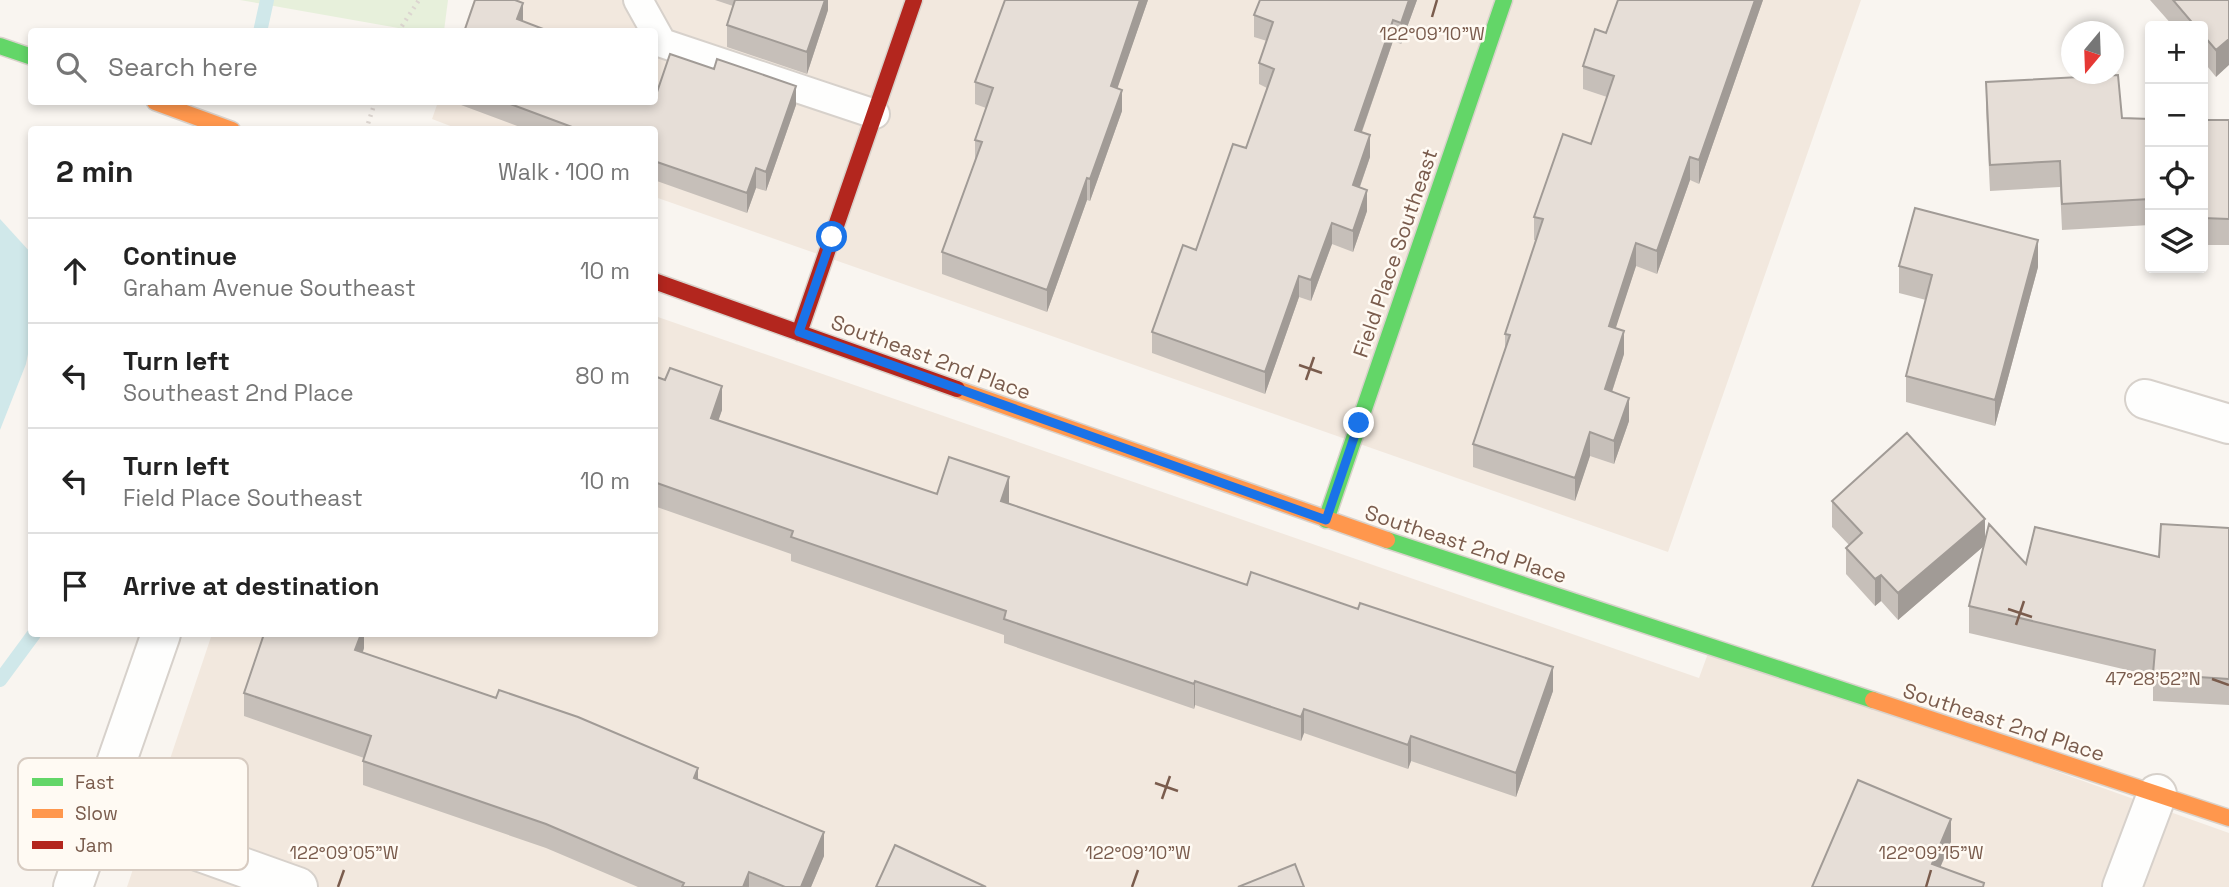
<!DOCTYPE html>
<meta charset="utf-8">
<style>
:root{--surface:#fff;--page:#f6f6f6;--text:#222;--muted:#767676;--line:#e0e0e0}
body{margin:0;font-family:"Space Grotesk",sans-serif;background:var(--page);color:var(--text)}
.controls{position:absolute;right:21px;top:21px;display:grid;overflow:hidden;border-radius:7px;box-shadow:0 4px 10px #0003}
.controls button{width:63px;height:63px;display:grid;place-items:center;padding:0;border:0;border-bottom:2px solid var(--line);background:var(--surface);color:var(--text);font:35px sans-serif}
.compass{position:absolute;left:2061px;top:21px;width:63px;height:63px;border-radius:50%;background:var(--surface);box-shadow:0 4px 10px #0003;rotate:199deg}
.stop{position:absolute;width:21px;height:21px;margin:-16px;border:5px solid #1a73e8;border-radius:50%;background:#fff}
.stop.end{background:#1a73e8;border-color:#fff;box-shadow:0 2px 7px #0008}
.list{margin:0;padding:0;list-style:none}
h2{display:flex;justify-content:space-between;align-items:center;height:91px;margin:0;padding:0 28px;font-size:30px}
h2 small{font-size:23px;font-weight:400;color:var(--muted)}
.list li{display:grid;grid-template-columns:46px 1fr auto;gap:21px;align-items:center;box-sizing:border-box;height:105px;padding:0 28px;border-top:2px solid var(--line)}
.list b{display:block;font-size:26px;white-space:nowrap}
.list p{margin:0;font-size:23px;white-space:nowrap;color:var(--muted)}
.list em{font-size:23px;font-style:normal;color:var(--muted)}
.icon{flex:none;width:38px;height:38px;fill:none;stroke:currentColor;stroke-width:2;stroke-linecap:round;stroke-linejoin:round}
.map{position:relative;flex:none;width:2229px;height:887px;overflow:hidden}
.search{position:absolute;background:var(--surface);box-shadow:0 4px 10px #0003;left:28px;top:28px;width:630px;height:77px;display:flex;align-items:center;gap:18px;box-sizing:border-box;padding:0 24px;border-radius:7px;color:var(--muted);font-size:26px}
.panel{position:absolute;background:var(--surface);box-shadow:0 4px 10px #0003;left:28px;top:126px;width:630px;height:511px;border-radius:7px}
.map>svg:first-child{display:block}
.residential{fill:#f2e8de}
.green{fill:#e7f0db}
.water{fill:#d0e8ea}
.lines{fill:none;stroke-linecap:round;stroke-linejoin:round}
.stream{stroke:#d0e8ea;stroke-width:14}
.lane-casing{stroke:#d7d1cb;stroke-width:32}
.street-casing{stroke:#d7d1cb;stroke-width:42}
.fast-casing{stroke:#d9d2cb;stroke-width:19}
.slow-casing{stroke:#d9d2cb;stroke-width:19}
.jam-casing{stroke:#d9d2cb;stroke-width:19}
.path{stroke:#dcd5d0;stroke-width:4.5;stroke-dasharray:2 5;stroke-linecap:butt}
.lane{stroke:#fefefd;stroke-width:28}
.street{stroke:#fefefd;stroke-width:38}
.fast{stroke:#63d668;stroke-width:16}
.slow{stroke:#ff974d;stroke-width:16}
.jam{stroke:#b3261e;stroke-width:16}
.wall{fill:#c6bfb9}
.shaded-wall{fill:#a19b96}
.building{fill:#e6ded7;stroke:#a19b96;stroke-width:2}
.route{stroke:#1a73e8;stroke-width:9}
.ticks{fill:none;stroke:#7a5c4d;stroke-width:2.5}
.labels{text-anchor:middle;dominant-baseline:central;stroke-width:5;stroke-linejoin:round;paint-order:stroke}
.street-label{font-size:21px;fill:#7a5c4d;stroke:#fffaf3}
.key{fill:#fffaf3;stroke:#d7cbc1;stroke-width:2}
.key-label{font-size:19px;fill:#7a5c4d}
.ticks-label{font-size:18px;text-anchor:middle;fill:#7a5c4d;stroke:#fffaf3;stroke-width:5;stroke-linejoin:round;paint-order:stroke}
</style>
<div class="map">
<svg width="2229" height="887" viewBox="0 0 2229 887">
<rect width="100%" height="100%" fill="#f9f5f0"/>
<!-- residential -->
<path class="residential" d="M474 0H1861L1668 552 655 197 654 130H461L432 119 438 102H654V32L463 31Z
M655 316 1699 678 1710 648 2229 833V887H127L212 634H654Z"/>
<!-- green -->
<path class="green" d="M240 0H448L444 31 421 32Z"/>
<!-- water -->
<path class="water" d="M0 219 31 253V339L26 364 0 430Z"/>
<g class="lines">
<!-- stream -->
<path class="stream" d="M260 32 267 0
M0 680 34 634"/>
<!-- lane casing -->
<g class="lane-casing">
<path id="lane" d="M638 0 662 43 875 114"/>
</g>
<!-- street casing -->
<g class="street-casing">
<path id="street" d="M2145 399 2229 424
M97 815 298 887
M73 887 161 634
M2122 887 2157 794"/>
</g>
<!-- fast casing -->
<g class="fast-casing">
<path id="fast" d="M0 46 32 57
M1326 520 1504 0
M1387 540 1873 700"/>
</g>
<!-- slow casing -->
<g class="slow-casing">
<path id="slow" d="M155 102 232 130
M957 389 1387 540
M1873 700 2229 818"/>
</g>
<!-- jam casing -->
<g class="jam-casing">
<path id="jam" d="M654 281 957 389
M799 333 914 0"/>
</g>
<!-- path -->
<path class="path" d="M398 32 419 0
M366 130 375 102"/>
<!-- lane -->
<use href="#lane" class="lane"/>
<!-- street -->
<use href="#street" class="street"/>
<!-- fast -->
<use href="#fast" class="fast"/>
<!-- slow -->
<use href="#slow" class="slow"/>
<!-- jam -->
<use href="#jam" class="jam"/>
</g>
<!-- wall -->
<path class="wall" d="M715 0H828V10L807 74 727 47V25L733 6Z
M1005 0H1148L1117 88 1122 111 1090 201 1087 200 1047 312 942 274V252L975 161V140L986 108 975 104V82Z
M1417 0 1401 44 1393 41 1362 132 1370 157 1360 187 1367 211 1353 252 1332 244 1311 301 1299 297 1265 394 1152 353V332L1196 250 1246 148 1267 88 1259 84V63L1267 41 1254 37V15Z
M1618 0H1763L1699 184 1690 180 1657 274 1636 266 1615 328 1624 354 1612 392 1629 421 1614 464 1590 456 1575 501 1473 467V444L1505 349V334L1536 240H1534V217L1591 144 1607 97 1583 89V66L1606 33Z
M2150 0H2229L2216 77 2203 61V26H2173Z
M1986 82 2122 118 2150 119V225L2062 230 2060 187 1990 191 1986 109Z
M453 102H654L796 105 766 191 756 188 747 213 654 180V130H528Z
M2203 120H2229V245H2203Z
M1899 266 2038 267 1995 426 1906 402V376L1926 300 1899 293Z
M654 376 665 380 722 410 718 420 937 494 1009 502V503L1553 691 1516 797 1411 761 1408 769 1304 733 1301 741 1195 705 1194 709 1004 643V635L791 561V554L654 506Z
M1832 501 1985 543 2026 564 2159 557 2229 528V705L2153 701V676L1969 633V606L1984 546 1898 620 1881 601 1875 606 1846 574V548L1849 545 1832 527Z
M364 634V648L363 652 698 779 824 856 811 887H638L546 848 363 785V761L364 758 244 716V693Z"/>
<!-- shaded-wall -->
<path class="shaded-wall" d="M825 0H828V10L807 74V52Z
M1140 0H1148L1111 107V86Z
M1409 0H1417L1401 44V23Z
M1755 0H1763L1699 184V160Z
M523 3V22L517 19Z
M1393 20V41L1355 151V130Z
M2229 39V65L2216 77V50Z
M796 86V105L766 191V172Z
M1122 90V111L1090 201V179Z
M1370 135V157L1353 206V185Z
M1690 157V180L1657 274V251Z
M756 168V188L747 213V193Z
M1087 178V200L1047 312V290Z
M1367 190V211L1353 252V231Z
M1332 223V244L1311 301V280Z
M2038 240V267L1995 426V400Z
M1636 243V266L1609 349V326Z
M1299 276V297L1265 394V372Z
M1624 331V354L1605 413V389Z
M722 386V410L711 442V418Z
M1629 398V421L1614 464V441Z
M1590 432V456L1575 501V478Z
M1009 477V502L1001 525V501Z
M1985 519V545L1898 620V593Z
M1881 575V601L1875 606V579Z
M361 634H364V648L355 674V650Z
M1553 667V691L1516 797V773Z
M1195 681V705L1194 709V684Z
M1304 709V733L1301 741V717Z
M1411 736V761L1408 769V745Z
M698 768V792L694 778Z
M1951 819V842L1932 887V864Z
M824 832V856L811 887H801Z
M749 872V887H743Z"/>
<!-- building -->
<path class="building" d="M475 0H515L523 3 517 19 551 32H464Z
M735 0H825L807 52 727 25Z
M1005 0H1140L1111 86 1122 90 1090 179 1087 178 1047 290 942 252 982 142 975 140 993 88 975 82Z
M1260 0H1409L1401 23 1393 20 1355 130 1370 135 1353 185 1367 190 1353 231 1332 223 1311 280 1299 276 1265 372 1152 332 1183 245 1196 250 1233 144 1246 148 1274 69 1259 63 1273 22 1254 15Z
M1618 0H1755L1699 160 1690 157 1657 251 1636 243 1609 326 1624 331 1605 389 1629 398 1614 441 1590 432 1575 478 1473 444 1510 335 1505 334 1543 219 1534 217 1563 134 1591 144 1614 76 1583 66 1595 29 1606 33Z
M2173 0H2229V39L2216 50 2203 35V26H2195Z
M670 54 714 69 717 59 796 86 766 172 756 168 747 193 654 161V130H580L505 102H654V95H656Z
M2118 75 2122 118 2150 119V199L2062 204 2060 161 1990 165 1986 82Z
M2203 120H2229V219L2203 218Z
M1915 208 2038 240 1995 400 1906 376 1932 275 1899 266Z
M670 368 722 386 711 418 937 494 949 457 1009 477 1001 501 1247 585 1251 572 1358 609 1360 603 1553 667 1516 773 1411 736 1408 745 1304 709 1301 717 1195 681 1194 684 1004 619 1006 611 791 537 793 531 654 482V376L665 380Z
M1907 433 1985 519 1898 593 1881 575 1875 579 1846 548 1862 533 1832 501Z
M1989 524 2026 564 2035 527 2159 557 2161 524 2229 528V679L2153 674 2155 650 1969 606Z
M264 634H361L355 650 496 698 499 690 578 717 698 768 694 778 824 832 801 887H785L749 872 743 887H682L684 883 546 824 363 761 371 736 244 693Z
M1858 780 1951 819 1932 864 1984 883 1983 887H1812Z
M895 845 986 887H876Z
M1295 864 1304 887H1238Z"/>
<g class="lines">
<!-- route -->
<path class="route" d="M832 237 799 332 1326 520 1359 423"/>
</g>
<!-- ticks -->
<path class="ticks" d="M1432 17 1437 0M1299 365 1322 373M1306 380 1314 357M2008 609 2032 617M2016 625 2024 601M2212 679 2229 685M1155 783 1178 791M1162 799 1170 776M338 887 344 870M1132 887 1138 870M1926 887 1931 870"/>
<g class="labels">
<!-- street labels -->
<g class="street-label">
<text transform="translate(1395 253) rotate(-71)">Field Place Southeast</text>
<text transform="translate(931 357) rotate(20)">Southeast 2nd Place</text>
<text transform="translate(1466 544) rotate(18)">Southeast 2nd Place</text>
<text transform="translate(2004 722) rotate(18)">Southeast 2nd Place</text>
</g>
</g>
<!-- legend -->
<rect x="18" y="758" width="230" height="112" rx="10" class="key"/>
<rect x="32" y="778" width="31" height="8" fill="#63d668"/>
<rect x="32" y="809" width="31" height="9" fill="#ff974d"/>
<rect x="32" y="841" width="31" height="8" fill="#b3261e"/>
<g class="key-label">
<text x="75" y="789">Fast</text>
<text x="75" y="820">Slow</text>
<text x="75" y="852">Jam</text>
</g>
<g class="ticks-label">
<text x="1432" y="40">122°09'10"W</text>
<text x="2153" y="685">47°28'52"N</text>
<text x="344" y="859">122°09'05"W</text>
<text x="1138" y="859">122°09'10"W</text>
<text x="1931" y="859">122°09'15"W</text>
</g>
</svg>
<div class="controls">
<button>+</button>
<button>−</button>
<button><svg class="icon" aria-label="locate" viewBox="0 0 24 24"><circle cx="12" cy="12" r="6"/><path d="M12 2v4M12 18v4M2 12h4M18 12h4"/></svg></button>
<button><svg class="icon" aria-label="layers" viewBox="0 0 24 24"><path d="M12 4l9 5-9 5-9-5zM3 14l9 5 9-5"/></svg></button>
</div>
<svg class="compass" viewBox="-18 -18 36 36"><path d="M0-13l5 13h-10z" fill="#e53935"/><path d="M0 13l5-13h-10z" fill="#767676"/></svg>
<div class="stop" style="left:832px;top:237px"></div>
<div class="stop end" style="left:1359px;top:423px"></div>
<div class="search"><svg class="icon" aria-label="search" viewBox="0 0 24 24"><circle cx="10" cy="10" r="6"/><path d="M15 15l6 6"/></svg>Search here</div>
<section class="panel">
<h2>2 min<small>Walk · 100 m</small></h2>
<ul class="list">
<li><svg class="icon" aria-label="ahead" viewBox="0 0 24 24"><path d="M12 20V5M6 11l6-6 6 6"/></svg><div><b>Continue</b><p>Graham Avenue Southeast</p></div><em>10 m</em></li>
<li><svg class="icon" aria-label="left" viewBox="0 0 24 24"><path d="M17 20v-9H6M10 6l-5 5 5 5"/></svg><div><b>Turn left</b><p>Southeast 2nd Place</p></div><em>80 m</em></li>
<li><svg class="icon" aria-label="left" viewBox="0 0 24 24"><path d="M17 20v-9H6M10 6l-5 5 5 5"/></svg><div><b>Turn left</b><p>Field Place Southeast</p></div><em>10 m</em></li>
<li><svg class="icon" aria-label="arrive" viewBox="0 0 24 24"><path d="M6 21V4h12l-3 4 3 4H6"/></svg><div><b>Arrive at destination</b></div></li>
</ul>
</section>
</div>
